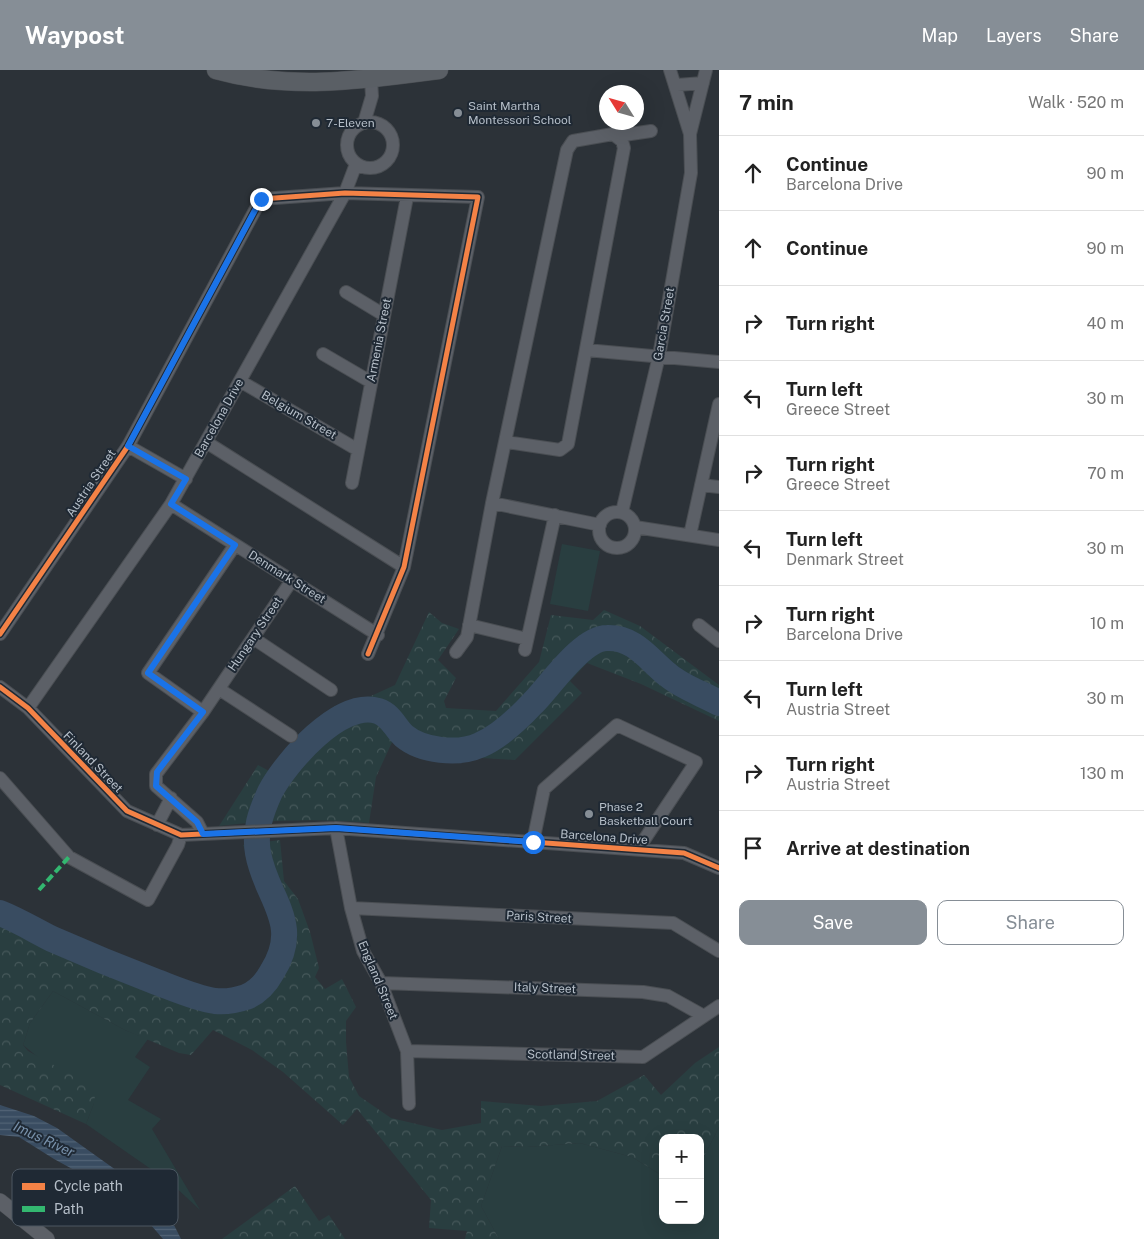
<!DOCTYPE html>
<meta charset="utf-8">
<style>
:root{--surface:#fff;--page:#f2f2f2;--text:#222;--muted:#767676;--line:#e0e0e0;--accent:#868e96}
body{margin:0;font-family:"Public Sans",sans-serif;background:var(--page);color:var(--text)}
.controls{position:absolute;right:15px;bottom:15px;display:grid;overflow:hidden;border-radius:10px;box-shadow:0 5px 20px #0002}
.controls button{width:45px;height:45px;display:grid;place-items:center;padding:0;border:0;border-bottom:1px solid var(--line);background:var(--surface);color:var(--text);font:25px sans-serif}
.compass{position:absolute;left:599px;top:15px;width:45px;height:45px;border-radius:50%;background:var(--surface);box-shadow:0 5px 20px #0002;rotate:307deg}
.stop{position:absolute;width:15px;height:15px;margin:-11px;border:4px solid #1a73e8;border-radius:50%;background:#fff}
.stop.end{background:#1a73e8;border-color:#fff;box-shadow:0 1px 5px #0008}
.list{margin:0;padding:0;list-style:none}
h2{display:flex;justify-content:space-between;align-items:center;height:65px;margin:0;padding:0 20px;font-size:21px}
h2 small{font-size:16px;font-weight:400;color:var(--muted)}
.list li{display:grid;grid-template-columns:32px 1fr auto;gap:15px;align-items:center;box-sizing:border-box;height:75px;padding:0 20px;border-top:1px solid var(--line)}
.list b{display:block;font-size:19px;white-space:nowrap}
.list p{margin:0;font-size:16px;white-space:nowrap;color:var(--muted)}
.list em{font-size:16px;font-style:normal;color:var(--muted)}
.actions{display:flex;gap:10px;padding:15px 20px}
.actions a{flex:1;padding:11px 0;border:1px solid var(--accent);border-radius:10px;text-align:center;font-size:18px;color:var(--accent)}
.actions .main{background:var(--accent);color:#fff}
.icon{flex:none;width:28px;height:28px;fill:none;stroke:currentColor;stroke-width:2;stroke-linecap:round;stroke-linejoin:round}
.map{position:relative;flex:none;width:719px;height:1169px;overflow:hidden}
header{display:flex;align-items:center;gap:30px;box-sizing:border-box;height:70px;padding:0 25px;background:var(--accent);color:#fff}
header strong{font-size:24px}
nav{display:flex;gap:28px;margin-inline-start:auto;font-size:18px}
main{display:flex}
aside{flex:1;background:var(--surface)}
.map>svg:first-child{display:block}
.green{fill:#293e40}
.forest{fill:url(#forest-crowns)}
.water{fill:url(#water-rules)}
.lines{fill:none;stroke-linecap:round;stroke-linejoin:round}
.river{stroke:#394c61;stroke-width:26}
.minor-casing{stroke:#4a4e53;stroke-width:14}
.tertiary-casing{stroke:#4a4e53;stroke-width:16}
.secondary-casing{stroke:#4a4e53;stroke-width:19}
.minor{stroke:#5c6067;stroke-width:12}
.tertiary{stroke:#5c6067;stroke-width:15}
.secondary{stroke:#5a5f65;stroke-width:18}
.quiet{stroke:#33b770;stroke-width:4;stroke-dasharray:8 4;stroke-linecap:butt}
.cycleway-casing{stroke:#1f2934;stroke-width:8}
.cycleway{stroke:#f48246;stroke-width:5}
.route{stroke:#1a73e8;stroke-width:6}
.poi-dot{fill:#868e96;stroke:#1f2934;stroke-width:2}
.labels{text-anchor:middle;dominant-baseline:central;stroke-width:4;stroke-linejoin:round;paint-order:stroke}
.poi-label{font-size:12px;fill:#b6bfc9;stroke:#1f2934;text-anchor:start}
.street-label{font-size:12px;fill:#b6bfc9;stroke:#1f2934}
.water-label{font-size:14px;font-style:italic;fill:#7891ab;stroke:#1f2934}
.key{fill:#1f2934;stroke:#4c5661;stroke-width:1}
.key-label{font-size:14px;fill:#b6bfc9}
</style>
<header>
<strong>Waypost</strong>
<nav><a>Map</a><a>Layers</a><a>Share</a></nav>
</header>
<main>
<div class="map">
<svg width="719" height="1169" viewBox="0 0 719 1169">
<defs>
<pattern id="forest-crowns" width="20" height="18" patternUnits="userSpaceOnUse" patternTransform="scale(1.25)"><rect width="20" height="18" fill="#293e40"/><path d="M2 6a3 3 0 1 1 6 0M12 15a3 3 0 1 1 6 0" fill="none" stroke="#46585a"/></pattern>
<pattern id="water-rules" width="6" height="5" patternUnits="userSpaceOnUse" patternTransform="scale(1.25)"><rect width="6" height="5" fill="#394c61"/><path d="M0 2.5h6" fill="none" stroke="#536476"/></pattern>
</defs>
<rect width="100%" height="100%" fill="#2c3238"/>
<!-- green -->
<path class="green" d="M562 474 600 481 588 541 550 534Z
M53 921 125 960 148 969 135 987 150 997 128 1030 161 1049 152 1059 200 1140 171 1113 86 1054 94 1033 23 975 30 953Z
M719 1057V1169H499L481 1136 502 1076 526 1077 580 1073 632 1087 663 1106V1150H700V1094Z"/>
<!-- forest -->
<path class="forest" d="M604 540 640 556 719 615V651L641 614 587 593 570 611 582 623 515 690 450 686 415 679 394 668 376 707 369 753C318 748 270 750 219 756L258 695 271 702 335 636 371 626 395 615 429 542 442 553 459 559 438 590 456 608 444 631 446 638 496 641 539 592 551 545 593 550Z
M280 770 284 811 298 829 310 862 319 898 315 907 325 919 342 909 356 937 346 951V972L349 1007 359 1026 391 1048 442 1060 481 1053V1031L541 1036 597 1031 644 1005 661 1025 695 993 719 977V1057L700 1094V1068H663V1106L632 1087 580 1073 526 1077 502 1076 481 1136 499 1169H465L467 1161 429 1158 431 1130 357 1039 343 1055 283 1002 252 980 213 960 191 985 179 983 125 960 53 921 30 953 23 975 28 981 96 1018 94 1033 86 1054 0 1015V837C57 861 113 888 171 910 186 916 205 926 222 925 231 924 242 918 250 913 304 883 262 814 243 775Z
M295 1116 319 1151 329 1145 345 1169H222Z"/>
<!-- water -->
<path class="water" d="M0 1035 34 1046 57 1058 144 1120 166 1139 181 1169H163L138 1140 109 1119 54 1089 19 1067 0 1065Z"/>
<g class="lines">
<!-- river -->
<path class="river" d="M0 843C18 850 34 860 52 869 86 884 120 898 154 911 173 918 195 928 215 931 224 932 237 930 246 927 258 922 266 913 272 902 303 853 266 829 258 783 254 761 261 742 270 722 286 692 340 629 378 641 391 645 395 658 404 666 422 681 458 685 480 675 499 667 519 648 533 633 550 616 582 568 607 568 635 567 649 590 668 605 682 617 703 624 719 633"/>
<!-- minor casing -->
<g class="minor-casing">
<path id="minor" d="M677 15 703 13
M347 75a23 23 0 1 1 46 0a23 23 0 1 1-46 0Z
M364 53 372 26 371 9
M690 64 706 0
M617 66 651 61
M346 222 384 245
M586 280 719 292
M323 284 371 312
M240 311 358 380
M206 372 404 497
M128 376 186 409
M352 413 407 127
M701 415 719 417
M492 433 600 455
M171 434 378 565
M622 442 659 286 691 103 690 64 670 0
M599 460a18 18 0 1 1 36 0a18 18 0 1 1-36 0Z
M635 457 719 470
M690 465 719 334
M469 555 527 569
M699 555 719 571
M0 564 128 376 261 129 345 123 478 127 404 497 368 584
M253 568 331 620
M525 580 555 445
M456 582 467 567 492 433 567 80 573 71 613 64 622 71 624 78 568 374 560 380 506 372
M0 617 28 638 127 741 181 765 336 758 684 783 719 798
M219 619 291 666
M28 638 171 434 345 123 356 94
M203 642 148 603 235 475
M0 708 69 787 148 830 178 775 181 765
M157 755 171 728
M336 758 351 838 363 881 381 913 407 981 409 1034
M203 764 197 752 156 716V704L203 642 292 510
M533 772 544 719 617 655 696 692 638 779
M351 838 673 853 719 881
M381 913 643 922 668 926 704 946
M407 981 643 987 719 936"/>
</g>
<!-- tertiary casing -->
<g class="tertiary-casing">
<path id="tertiary" d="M0 1131 47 1169"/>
</g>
<!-- secondary casing -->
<g class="secondary-casing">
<path id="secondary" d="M216 0C291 21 363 10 439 0"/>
</g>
<!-- minor -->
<use href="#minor" class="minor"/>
<!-- tertiary -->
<use href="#tertiary" class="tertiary"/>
<!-- secondary -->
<use href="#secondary" class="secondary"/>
<!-- quiet -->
<path class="quiet" d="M39 820 69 787"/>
<!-- cycleway casing -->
<g class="cycleway-casing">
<path id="cycleway" d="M0 564 128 376 261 129 345 123 478 127 404 497 368 584
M0 617 28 638 127 741 181 765 336 758 684 783 719 798"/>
</g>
<!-- cycleway -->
<use href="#cycleway" class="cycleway"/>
</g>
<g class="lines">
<!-- route -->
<path class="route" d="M261 129 128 376 186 409 171 434 235 475 148 603 203 642 157 702 156 716 197 752 203 764 336 758 533 772"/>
</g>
<!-- markers -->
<g class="poi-dot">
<circle cx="458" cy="43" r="5"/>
<circle cx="316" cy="53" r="5"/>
<circle cx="589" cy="744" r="5"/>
</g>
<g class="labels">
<!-- poi labels -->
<g class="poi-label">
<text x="468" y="36">Saint Martha<tspan x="468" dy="14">Montessori School</tspan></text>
<text x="326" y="53">7-Eleven</text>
<text x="599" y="737">Phase 2<tspan x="599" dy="14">Basketball Court</tspan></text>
</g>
<!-- street labels -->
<g class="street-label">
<text transform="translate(664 254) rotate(-80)">Garcia Street</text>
<text transform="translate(379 270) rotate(-79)">Armenia Street</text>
<text transform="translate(299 345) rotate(30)">Belgium Street</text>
<text transform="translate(219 348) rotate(-61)">Barcelona Drive</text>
<text transform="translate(91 413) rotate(-56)">Austria Street</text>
<text transform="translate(287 507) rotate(32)">Denmark Street</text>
<text transform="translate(255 564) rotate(-56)">Hungary Street</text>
<text transform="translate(93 692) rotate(46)">Finland Street</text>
<text transform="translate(604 767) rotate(4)">Barcelona Drive</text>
<text transform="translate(539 847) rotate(3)">Paris Street</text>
<text transform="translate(378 910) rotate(67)">England Street</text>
<text transform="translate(545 918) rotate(2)">Italy Street</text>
<text transform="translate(571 985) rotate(1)">Scotland Street</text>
</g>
<!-- water labels -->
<g class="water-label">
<text transform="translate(44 1069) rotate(25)">Imus River</text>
</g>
</g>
<!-- legend -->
<rect x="12" y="1099" width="166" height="57" rx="8" class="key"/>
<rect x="22" y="1113" width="23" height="7" fill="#f48246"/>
<rect x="22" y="1136" width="23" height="6" fill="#33b770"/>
<g class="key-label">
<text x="54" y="1121">Cycle path</text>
<text x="54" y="1144">Path</text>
</g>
</svg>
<div class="controls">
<button>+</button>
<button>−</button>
</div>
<svg class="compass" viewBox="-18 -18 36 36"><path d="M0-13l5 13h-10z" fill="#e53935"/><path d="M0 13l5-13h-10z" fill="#767676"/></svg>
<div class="stop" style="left:533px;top:772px"></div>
<div class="stop end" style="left:261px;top:129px"></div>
</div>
<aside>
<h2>7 min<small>Walk · 520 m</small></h2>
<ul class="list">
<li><svg class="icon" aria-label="ahead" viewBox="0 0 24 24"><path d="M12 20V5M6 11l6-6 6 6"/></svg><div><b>Continue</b><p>Barcelona Drive</p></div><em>90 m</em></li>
<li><svg class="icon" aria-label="ahead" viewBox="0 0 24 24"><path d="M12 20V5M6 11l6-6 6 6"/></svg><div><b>Continue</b></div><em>90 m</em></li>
<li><svg class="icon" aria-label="right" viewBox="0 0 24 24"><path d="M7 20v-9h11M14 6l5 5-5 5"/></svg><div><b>Turn right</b></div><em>40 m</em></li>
<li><svg class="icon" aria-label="left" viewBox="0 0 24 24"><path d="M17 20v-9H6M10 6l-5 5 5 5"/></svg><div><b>Turn left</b><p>Greece Street</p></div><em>30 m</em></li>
<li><svg class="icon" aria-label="right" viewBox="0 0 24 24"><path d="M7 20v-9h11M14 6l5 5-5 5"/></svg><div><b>Turn right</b><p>Greece Street</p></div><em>70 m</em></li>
<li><svg class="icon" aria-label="left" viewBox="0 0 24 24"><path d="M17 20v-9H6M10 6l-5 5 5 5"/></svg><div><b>Turn left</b><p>Denmark Street</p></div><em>30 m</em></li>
<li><svg class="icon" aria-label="right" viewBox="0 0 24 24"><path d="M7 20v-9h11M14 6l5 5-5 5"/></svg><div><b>Turn right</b><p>Barcelona Drive</p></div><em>10 m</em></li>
<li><svg class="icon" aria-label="left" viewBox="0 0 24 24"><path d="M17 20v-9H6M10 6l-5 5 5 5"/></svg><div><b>Turn left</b><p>Austria Street</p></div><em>30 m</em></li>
<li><svg class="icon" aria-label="right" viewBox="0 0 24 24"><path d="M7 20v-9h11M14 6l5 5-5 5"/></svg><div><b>Turn right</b><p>Austria Street</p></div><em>130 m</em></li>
<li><svg class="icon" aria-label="arrive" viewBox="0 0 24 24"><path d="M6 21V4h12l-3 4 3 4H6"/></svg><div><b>Arrive at destination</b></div></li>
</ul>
<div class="actions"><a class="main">Save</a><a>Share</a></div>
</aside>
</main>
